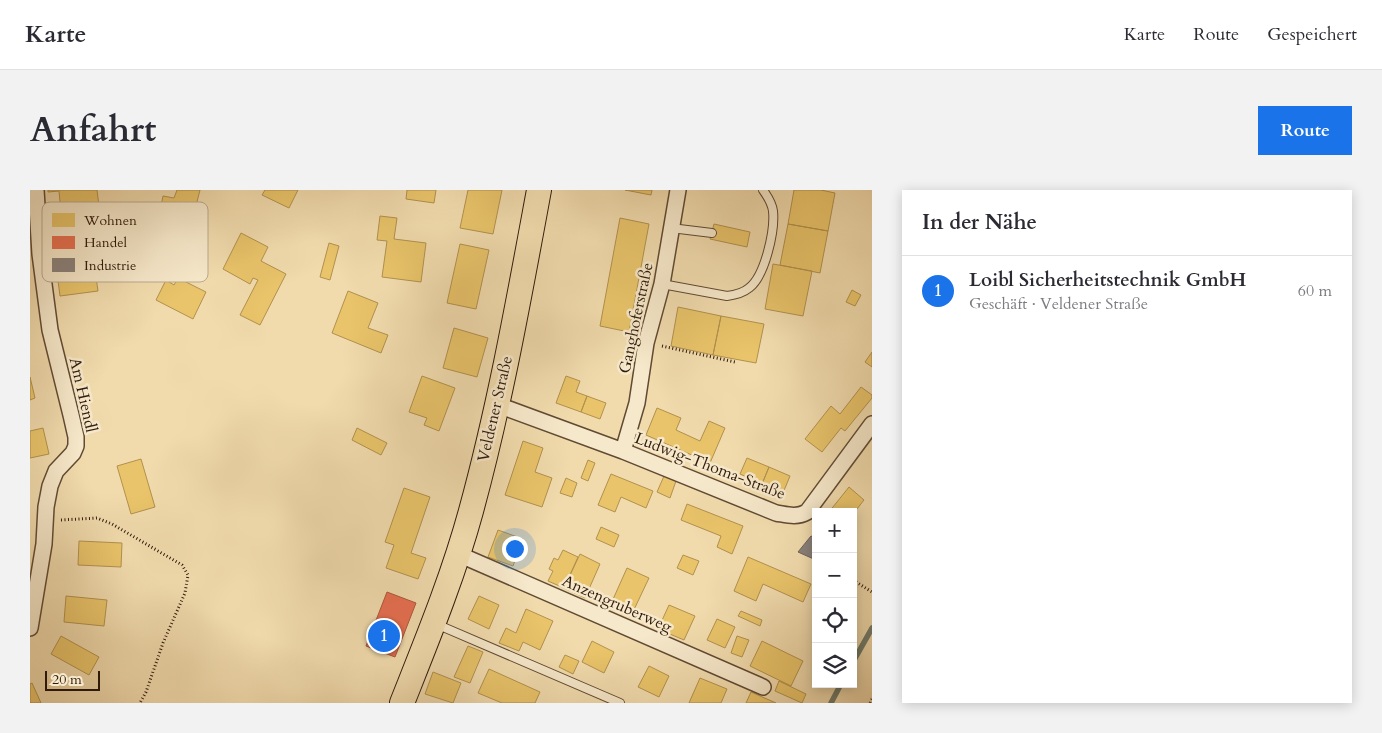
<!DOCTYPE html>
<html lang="de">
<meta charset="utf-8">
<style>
:root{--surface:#fff;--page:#f2f2f3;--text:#2b2b33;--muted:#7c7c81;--line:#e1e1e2;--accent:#1a73e8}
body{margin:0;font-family:Cardo,serif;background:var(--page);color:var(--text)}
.controls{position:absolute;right:15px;bottom:15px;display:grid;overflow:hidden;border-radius:0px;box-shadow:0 2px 12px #0003}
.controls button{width:45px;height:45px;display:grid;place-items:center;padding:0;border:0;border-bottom:1px solid var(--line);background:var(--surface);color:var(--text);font:25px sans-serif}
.scale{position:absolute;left:15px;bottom:12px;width:55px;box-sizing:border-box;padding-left:5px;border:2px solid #2f1a0c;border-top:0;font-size:14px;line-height:18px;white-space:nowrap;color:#2f1a0c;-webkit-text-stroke:4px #f6e8ca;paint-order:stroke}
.you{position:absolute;left:484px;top:358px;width:18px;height:18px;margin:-12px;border:4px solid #fff;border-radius:50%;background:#1a73e8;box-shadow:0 0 0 8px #1a73e833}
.badge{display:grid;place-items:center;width:32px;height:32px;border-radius:50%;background:var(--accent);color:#fff;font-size:16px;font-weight:700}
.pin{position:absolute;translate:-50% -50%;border:2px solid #fff;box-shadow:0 1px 5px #0006}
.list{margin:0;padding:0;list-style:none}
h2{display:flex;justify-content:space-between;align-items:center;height:65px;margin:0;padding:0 20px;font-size:21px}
h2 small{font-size:16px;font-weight:400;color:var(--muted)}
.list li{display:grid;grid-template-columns:32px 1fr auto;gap:15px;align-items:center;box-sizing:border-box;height:70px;padding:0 20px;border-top:1px solid var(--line)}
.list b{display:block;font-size:19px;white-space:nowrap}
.list p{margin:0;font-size:16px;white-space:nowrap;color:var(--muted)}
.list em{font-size:16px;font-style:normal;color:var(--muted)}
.icon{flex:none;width:28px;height:28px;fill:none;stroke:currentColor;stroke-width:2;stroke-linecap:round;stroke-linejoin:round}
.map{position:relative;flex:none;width:842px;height:513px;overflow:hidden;border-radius:0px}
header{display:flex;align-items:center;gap:30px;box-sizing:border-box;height:70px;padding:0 25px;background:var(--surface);border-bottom:1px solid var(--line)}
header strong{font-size:24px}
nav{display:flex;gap:28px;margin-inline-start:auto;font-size:18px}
.intro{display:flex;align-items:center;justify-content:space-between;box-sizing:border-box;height:120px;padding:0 30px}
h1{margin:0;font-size:35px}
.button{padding:12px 22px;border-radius:0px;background:var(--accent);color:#fff;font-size:18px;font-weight:700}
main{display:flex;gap:30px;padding:0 30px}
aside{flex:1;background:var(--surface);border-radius:0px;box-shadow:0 2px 12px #0003}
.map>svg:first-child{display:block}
.homes{fill:#e9c46a;stroke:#b1914e}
.shops{fill:#e76f51;stroke:#b0563c}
.industry{fill:#8a817c;stroke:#6f625a}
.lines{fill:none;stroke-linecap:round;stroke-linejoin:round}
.stream{stroke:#707b6b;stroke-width:5.5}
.lane-casing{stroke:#604a34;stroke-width:10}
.street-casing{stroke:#604a34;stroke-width:18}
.primary-casing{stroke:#2f1a0c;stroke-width:26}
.path{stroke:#2f1a0c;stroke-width:3;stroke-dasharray:1 2.5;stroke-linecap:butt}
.lane{stroke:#f6e8ca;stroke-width:8}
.street{stroke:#f6e8ca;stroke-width:15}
.primary{stroke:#f1dbad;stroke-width:24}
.labels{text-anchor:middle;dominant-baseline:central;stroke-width:5;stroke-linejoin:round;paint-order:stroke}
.street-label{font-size:16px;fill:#2f1a0c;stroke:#f6e8ca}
.key{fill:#f6e8ca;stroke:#baaa91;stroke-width:1}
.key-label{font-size:14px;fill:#2f1a0c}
</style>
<header>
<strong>Karte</strong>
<nav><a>Karte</a><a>Route</a><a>Gespeichert</a></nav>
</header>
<div class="intro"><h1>Anfahrt</h1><a class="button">Route</a></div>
<main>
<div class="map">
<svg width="842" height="513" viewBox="0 0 842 513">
<rect width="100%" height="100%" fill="#f1dbad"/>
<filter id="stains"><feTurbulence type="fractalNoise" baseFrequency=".004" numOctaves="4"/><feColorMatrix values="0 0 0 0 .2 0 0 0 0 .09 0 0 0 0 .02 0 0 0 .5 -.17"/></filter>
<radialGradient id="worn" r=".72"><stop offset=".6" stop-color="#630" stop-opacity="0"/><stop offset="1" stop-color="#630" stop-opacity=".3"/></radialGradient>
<!-- homes -->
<path class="homes" d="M18 0H67L71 32 39 36 41 53 83 48 90 83 66 87 68 101 30 106 27 83 41 81 36 52 23 53 21 36 32 33 29 1 18 2Z
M147 0H170L157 51 126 42 133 6 144 8Z
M235 0H268L259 18 232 5Z
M377 0H406L404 13 376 9Z
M438 0H472L463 44 430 38Z
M595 0H622L621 5Z
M764 0H791L805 3 798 41 758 34Z
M350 26 367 28 364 49 396 53 391 92 352 87 357 51 347 50Z
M590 28 619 34 599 142 570 136Z
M684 34 720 42 717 57 680 49Z
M758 34 798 41 790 83 750 75Z
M211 43 238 57 231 71 256 84 230 135 210 125 228 90 223 88 220 94 193 79Z
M299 53 309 56 300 90 290 87Z
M430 54 459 60 446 119 417 113Z
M743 74 782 81 773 126 735 119Z
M148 88 176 102 163 129 126 110 136 90 144 95Z
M822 100 831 105 825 116 816 112Z
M318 101 348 113 338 138 358 145 351 163 302 143Z
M648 117 691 126 683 165 641 156Z
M691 126 734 134 726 173 683 165Z
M424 138 458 148 447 187 413 178Z
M842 162V177L835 172Z
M392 186 425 198 409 241 394 235 397 228 379 222Z
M536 186 550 191 546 202 557 206 551 222 526 213Z
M0 187 5 208 0 210Z
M831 197 842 205V208L815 241 811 238 792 262 775 249 801 216 810 224Z
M557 206 576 213 570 229 551 222Z
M627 218 651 228 646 240 670 251 679 231 695 238 680 273 616 245Z
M13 238 19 264 0 268V241Z
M327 238 357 253 351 265 322 250Z
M493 251 513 258 505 282 522 288 512 317 475 305Z
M717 268 739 277 732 294 710 284Z
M111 269 125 317 101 324 87 276Z
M558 270 565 273 558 291 551 288Z
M739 277 760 286 753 303 732 294Z
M581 284 623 301 616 318 591 307 585 322 568 315Z
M634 286 646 291 640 308 627 302Z
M536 288 547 293 542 307 530 303Z
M819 297 834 310 823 324V322H799Z
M374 298 400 307 381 363 396 368 388 389 356 378 364 355 355 352Z
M657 314 713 336 702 364 687 357 691 346 651 330Z
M571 337 589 345 584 357 566 349Z
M468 340 493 349 483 376 458 367Z
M49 351 92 353 91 377 48 375Z
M533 360 548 367 534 398 518 391 523 381 519 379 524 368 528 370Z
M550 364 570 374 555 408 534 398Z
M653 365 669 371 663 385 647 378Z
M718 367 781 394 773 412 733 394 726 411 704 401Z
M597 378 619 388 601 426 580 416Z
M36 406 77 410 74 436 34 432Z
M449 406 469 415 459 439 438 429Z
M639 415 665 426 654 450 628 439Z
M496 419 523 431 510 460 493 452 489 461 469 453 476 438 486 443Z
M711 421 732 430 730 436 708 426Z
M687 429 705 437 695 458 677 450Z
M31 446 69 467 59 485 21 464Z
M707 446 719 450 712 467 701 463Z
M562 451 584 462 574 483 552 472Z
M732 451 773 471 761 496 720 476Z
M438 456 453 462 440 493 424 487Z
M535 465 549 471 543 484 529 477Z
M619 476 639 486 629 507 608 497Z
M459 479 510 502 505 513H472L448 503Z
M403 482 431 493 423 513 395 504Z
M670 488 697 499 691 513H659Z
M749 491 776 504 772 513 745 501Z
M2 493 11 513H0V494Z
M721 502 746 513H716Z"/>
<!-- shops -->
<path class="shops" d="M357 402 386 413 365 467 336 456Z"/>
<!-- industry -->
<path class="industry" d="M781 346 786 348V370L768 362Z"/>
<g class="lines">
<!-- stream -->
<path class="stream" d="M823 472 842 438
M801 513 811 494"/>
<!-- lane casing -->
<g class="lane-casing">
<path id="lane" d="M641 38 682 43
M632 94 697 106C705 105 713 103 719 98 735 86 745 41 743 21 742 13 738 7 733 0
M406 434 590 513"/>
</g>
<!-- street casing -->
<g class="street-casing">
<path id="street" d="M468 215 593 261 746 323C758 325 766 328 777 322L842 234
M593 261 607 213 616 153 632 94 648 0
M428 364 733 497
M0 438 14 354 16 317 20 296 26 281 43 263 46 256V247L41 225 20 140 10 64 6 0"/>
</g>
<!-- primary casing -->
<g class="primary-casing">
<path id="primary" d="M372 513C397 450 423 387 441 321 470 215 489 108 509 0"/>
</g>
<!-- path -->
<path class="path" d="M632 156 705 172
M31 330 67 328 82 334 152 375 158 385 155 403 133 453 116 502 110 513
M823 390 842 402
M840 513 842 509"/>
<!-- lane -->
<use href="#lane" class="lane"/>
<!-- street -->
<use href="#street" class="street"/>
<!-- primary -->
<use href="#primary" class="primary"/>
</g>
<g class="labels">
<!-- street labels -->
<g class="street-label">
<text transform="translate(606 128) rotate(-78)">Ganghoferstraße</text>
<text transform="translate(53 205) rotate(77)">Am Hiendl</text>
<text transform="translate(465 219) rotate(-77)">Veldener Straße</text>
<text transform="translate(680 276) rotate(21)">Ludwig-Thoma-Straße</text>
<text transform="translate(587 414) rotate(24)">Anzengruberweg</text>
</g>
</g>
<!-- legend -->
<rect x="12" y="12" width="166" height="80" rx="8" class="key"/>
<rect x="22" y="23" width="23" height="14" fill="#e9c46a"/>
<rect x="22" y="46" width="23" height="13" fill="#e76f51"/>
<rect x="22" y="68" width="23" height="14" fill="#8a817c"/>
<g class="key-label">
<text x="54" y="35">Wohnen</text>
<text x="54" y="57">Handel</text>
<text x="54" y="80">Industrie</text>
</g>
<rect width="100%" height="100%" filter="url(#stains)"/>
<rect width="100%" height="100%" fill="url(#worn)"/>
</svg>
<div class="controls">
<button>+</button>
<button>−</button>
<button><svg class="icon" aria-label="locate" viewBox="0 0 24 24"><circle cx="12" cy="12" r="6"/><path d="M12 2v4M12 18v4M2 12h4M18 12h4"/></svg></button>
<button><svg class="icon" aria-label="layers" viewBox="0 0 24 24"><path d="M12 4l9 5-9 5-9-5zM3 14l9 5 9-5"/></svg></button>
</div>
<div class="scale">20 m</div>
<div class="you"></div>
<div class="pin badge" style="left:354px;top:446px">1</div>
</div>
<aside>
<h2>In der Nähe<small></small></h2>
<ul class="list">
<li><span class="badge">1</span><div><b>Loibl Sicherheitstechnik GmbH</b><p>Geschäft · Veldener Straße</p></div><em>60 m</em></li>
</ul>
</aside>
</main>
